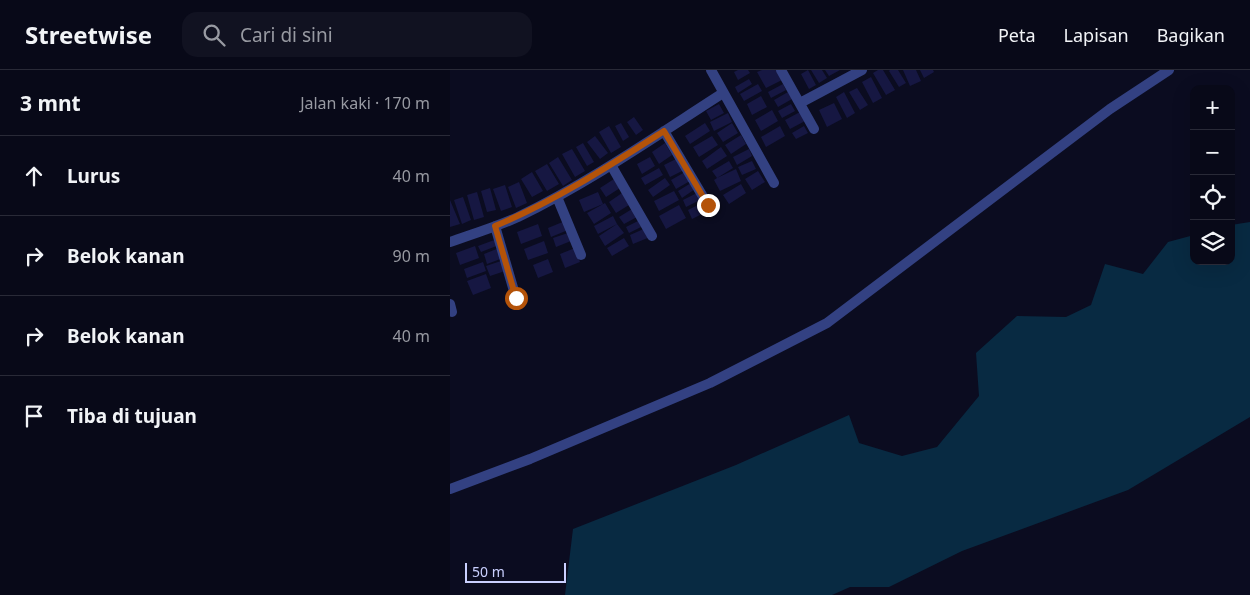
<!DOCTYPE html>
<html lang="id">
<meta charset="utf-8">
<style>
:root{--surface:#080918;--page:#111221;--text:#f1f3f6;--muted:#989aa2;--line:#292a37}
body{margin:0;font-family:"Noto Sans",sans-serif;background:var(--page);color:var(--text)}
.controls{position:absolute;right:15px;top:15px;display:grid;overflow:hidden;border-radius:10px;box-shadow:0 5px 20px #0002}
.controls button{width:45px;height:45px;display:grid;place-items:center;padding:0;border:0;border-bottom:1px solid var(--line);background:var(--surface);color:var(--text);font:25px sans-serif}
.scale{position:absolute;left:15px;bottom:12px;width:101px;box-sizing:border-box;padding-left:5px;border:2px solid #cad0ff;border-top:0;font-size:14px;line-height:18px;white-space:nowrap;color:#cad0ff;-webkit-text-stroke:4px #0b0c20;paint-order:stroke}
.stop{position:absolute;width:15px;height:15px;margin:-11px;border:4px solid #b45309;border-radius:50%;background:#fff}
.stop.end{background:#b45309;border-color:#fff;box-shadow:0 1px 5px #0008}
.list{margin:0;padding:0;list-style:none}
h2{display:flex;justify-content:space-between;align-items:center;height:65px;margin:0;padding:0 20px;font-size:21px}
h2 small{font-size:16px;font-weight:400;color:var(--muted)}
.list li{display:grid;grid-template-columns:32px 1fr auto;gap:15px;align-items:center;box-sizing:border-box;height:80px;padding:0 20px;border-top:1px solid var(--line)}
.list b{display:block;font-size:19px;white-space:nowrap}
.list em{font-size:16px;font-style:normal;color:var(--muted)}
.icon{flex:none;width:28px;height:28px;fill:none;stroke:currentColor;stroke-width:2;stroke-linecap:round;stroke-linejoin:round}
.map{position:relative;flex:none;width:800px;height:525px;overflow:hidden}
header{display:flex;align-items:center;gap:30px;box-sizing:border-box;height:70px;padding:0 25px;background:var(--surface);border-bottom:1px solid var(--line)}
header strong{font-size:24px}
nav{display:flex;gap:28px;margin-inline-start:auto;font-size:18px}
.search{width:350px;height:45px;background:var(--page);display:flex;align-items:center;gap:12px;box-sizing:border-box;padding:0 18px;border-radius:15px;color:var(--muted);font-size:19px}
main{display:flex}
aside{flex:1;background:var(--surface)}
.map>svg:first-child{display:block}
.water{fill:#082a42}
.building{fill:#161742}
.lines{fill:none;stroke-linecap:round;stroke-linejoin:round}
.minor{stroke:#334182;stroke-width:10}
.route{stroke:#b45309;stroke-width:6}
</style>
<header>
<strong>Streetwise</strong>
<div class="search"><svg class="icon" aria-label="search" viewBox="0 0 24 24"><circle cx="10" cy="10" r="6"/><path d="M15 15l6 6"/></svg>Cari di sini</div>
<nav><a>Peta</a><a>Lapisan</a><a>Bagikan</a></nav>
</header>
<main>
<aside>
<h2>3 mnt<small>Jalan kaki · 170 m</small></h2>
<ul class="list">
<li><svg class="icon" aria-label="ahead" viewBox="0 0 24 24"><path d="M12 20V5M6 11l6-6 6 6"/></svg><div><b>Lurus</b></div><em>40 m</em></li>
<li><svg class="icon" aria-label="right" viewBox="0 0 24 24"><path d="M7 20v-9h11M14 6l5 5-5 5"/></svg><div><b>Belok kanan</b></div><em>90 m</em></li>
<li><svg class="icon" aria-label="right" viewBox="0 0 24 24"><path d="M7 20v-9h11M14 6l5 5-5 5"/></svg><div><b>Belok kanan</b></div><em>40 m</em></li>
<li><svg class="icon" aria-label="arrive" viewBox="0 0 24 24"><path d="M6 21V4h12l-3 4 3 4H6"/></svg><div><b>Tiba di tujuan</b></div></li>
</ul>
</aside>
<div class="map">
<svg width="800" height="525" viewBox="0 0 800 525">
<rect width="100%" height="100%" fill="#0b0c20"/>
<!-- water -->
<path class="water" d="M800 152V347L678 420 512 481 439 517H400L382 525H115L123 459 286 395 399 345 409 373 452 386 487 377 529 326 526 283 567 246 616 247 641 235 655 194 693 204 718 172 744 165V191H781V155Z"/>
<!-- building -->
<path class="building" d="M288 0H298L300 3 288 10 284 2Z
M312 0H329L334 9 316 18 307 2Z
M358 0 366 15 359 19 351 4Z
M361 0H372L377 8 369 13Z
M375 0H390L379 6Z
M428 0H433L445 20 436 25 423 3Z
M440 0H448L456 13 449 17 439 1Z
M453 0H466L471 11 460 16Z
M470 0H483L484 2 474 8Z
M421 7 432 28 423 33 412 12Z
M299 9 302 14 288 23 285 17Z
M308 14 312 21 294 31 290 24Z
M333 14 336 20 321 28 318 22Z
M407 18 418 35 410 40 399 22Z
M338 22 342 29 328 37 324 30Z
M394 22 405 43 397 48 386 27Z
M311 26 317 37 302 45 297 34Z
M384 33 392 49 377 57 369 40Z
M269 34 274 43 261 50 256 41Z
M341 34 345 41 332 48 328 41Z
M322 40 328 51 311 61 305 50Z
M350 42 355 51 340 59 335 50Z
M278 43 282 52 264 61 260 52Z
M184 47 193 60 186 65 177 52Z
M171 53 179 67 173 71 165 56Z
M255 53 260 61 240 74 235 66Z
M282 53 288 63 273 72 267 63Z
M159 56 171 77 161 83 149 62Z
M330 56 335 66 316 77 311 67Z
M354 56 358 63 346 69 342 63Z
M291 65 296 74 281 84 275 75Z
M145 66 158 83 150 89 137 72Z
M262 66 268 75 249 87 243 77Z
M133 73 144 92 137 96 126 77Z
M215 73 222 85 209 94 202 82Z
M271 77 277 86 257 99 252 91Z
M122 79 135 101 125 107 112 84Z
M299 79 302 86 287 95 283 87Z
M108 87 122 110 113 116 99 93Z
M200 87 205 96 192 104 187 94Z
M228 88 234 100 220 107 214 95Z
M279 91 283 98 267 108 286 99 291 111 270 121 264 110 267 108 262 101Z
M302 91 306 99 292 105 288 97Z
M97 94 109 114 97 121 85 101Z
M209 98 213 105 195 115 191 108Z
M308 101 315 112 302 120 295 109Z
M82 102 93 121 82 127 71 109Z
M235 102 240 111 226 119 221 110Z
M215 108 220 115 203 127 198 120Z
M164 109 170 118 156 127 150 118Z
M69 112 77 133 66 138 58 117Z
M241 113 245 119 232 128 228 121Z
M291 114 296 123 279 134 273 125Z
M55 115 62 137 51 141 43 119Z
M40 118 46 140 37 142 31 121Z
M224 121 229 130 209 141 204 131Z
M27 122 34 147 24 150 17 125Z
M148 122 153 134 134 142 129 130Z
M249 122 252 129 236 137 233 130Z
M172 123 179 135 166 143 159 132Z
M13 127 21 150 12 154 4 130Z
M0 130 10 154 0 157Z
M254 132 258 141 242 149 238 140Z
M155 133 161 143 144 154 137 143Z
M229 135 236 148 216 159 209 146Z
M182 139 187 147 174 154 169 147Z
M163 146 167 154 148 164 144 156Z
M115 151 118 160 101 167 98 158Z
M188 151 191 157 179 163 176 157Z
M88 154 92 166 71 174 67 162Z
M167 154 174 163 155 176 149 166Z
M196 158 200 167 183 174 180 165Z
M118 163 121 171 106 177 103 168Z
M174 168 179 176 162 186 157 178Z
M47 169 49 175 31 182 28 176Z
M94 171 98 183 78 190 74 179Z
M25 176 29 188 10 195 6 183Z
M49 178 53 188 37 194 34 184Z
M125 178 130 192 115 198 110 184Z
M98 189 103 202 88 208 83 195Z
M51 191 55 201 40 206 36 196Z
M33 192 36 201 17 208 14 199Z
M36 204 41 218 23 225 17 211Z"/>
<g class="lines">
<!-- minor -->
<path class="minor" d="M261 0 324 113
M331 0 364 59
M350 33 412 0
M214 61 258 135
M161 95 202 166
M107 127 131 185
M45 156 66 228
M0 172C23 164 46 157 68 147 140 112 206 66 273 23
M0 234 2 242
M0 419 80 389 260 313 377 253 660 39 719 0"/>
</g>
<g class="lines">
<!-- route -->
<path class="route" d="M66 228 45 156C105 131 159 96 214 61L258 135"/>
</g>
</svg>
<div class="controls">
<button>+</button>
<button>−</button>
<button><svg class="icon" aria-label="locate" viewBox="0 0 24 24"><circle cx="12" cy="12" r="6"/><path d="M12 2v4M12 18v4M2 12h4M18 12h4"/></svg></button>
<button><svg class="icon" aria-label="layers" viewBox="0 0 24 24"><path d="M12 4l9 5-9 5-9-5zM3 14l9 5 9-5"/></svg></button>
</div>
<div class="scale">50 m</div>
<div class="stop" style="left:66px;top:228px"></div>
<div class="stop end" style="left:258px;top:135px"></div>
</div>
</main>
